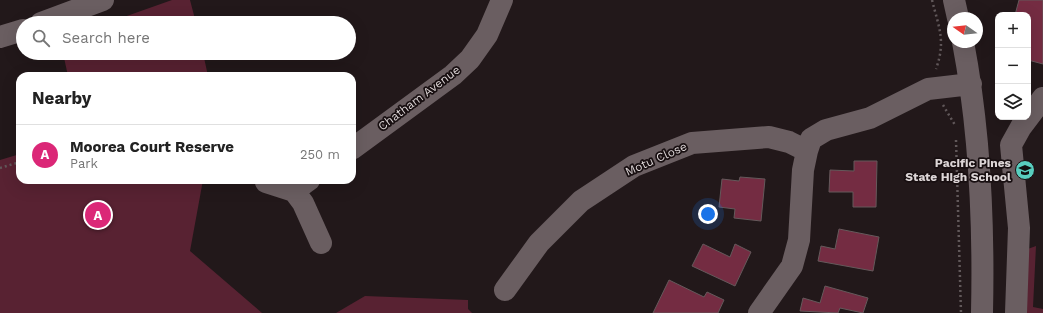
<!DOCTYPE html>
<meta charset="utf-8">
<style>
:root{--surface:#fff;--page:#f6f6f6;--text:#222;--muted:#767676;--line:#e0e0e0;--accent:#db2777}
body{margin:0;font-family:"Work Sans",sans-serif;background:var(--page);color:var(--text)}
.controls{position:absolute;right:12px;top:12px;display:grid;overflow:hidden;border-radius:8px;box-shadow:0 4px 16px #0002}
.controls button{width:36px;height:36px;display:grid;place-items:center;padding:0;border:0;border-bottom:1px solid var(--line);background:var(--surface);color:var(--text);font:20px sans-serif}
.compass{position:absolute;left:947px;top:12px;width:36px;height:36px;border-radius:50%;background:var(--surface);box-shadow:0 4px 16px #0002;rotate:284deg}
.you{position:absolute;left:708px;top:214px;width:14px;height:14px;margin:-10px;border:3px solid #fff;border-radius:50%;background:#1a73e8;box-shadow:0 0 0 6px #1a73e833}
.badge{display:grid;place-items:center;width:26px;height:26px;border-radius:50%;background:var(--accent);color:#fff;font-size:13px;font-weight:700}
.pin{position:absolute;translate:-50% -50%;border:2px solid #fff;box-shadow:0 1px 4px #0006}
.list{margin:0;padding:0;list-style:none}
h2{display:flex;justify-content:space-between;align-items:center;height:52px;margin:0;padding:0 16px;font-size:17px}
h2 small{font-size:13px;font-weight:400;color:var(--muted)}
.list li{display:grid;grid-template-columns:26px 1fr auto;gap:12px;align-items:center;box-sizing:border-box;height:60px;padding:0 16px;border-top:1px solid var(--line)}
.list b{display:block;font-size:15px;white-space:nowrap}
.list p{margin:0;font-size:13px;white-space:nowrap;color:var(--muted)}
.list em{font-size:13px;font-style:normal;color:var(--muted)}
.icon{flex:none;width:22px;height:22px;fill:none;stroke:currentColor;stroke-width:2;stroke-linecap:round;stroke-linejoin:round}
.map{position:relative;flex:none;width:1043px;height:313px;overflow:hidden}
.search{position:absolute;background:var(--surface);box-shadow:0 4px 16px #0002;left:16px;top:16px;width:340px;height:44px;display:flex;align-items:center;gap:10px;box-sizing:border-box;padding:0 14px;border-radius:22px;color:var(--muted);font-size:15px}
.panel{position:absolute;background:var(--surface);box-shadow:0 4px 16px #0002;left:16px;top:72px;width:340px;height:112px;border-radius:12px}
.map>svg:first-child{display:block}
.green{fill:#582232}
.building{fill:#742c42;stroke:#65595b}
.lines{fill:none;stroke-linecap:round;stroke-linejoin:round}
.path{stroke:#61585a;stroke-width:2.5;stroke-dasharray:2 3;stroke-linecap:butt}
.minor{stroke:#6a5e61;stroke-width:22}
.labels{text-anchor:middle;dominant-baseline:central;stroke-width:3.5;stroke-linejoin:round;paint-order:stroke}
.street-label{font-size:12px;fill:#ddd6d7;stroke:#180f11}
.poi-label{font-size:12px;font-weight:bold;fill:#ddd6d7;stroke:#180f11;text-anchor:end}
</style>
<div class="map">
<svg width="1043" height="313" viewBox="0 0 1043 313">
<rect width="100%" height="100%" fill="#22181a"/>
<!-- green -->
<path class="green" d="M172 0H190L196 23H107Z
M63 53H203L208 76H68Z
M20 154V180H203L190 251 262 313H0V160Z
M1036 246 1033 307 1043 309V313H1022L1025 250Z
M365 296 468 300V309L472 313H336Z"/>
<!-- building -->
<path class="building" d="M1019 0H1043V64L1028 60V15H1015Z
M854 161H877L876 207H853V192H829L830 170 854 171Z
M740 177 765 179 761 221 734 218 735 209 719 207 722 179 739 181Z
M839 229 879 237 873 271 818 261 821 246 835 249Z
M703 244 730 257 735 244 751 252 735 286 692 266Z
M669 280 704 297 707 292 724 300 718 313H653Z
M825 286 868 298 863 313 840 308 838 313 800 311 803 298 820 303Z"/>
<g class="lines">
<!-- path -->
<path class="path" d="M932 0C939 28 946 41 936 69
M943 105 955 125
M956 140 961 313
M0 168 20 162"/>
<!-- minor -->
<path class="minor" d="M954 0 958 18
M41 23 103 0
M0 37 23 30
M963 42C980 131 984 222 982 313
M352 149 453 75 470 59 487 35 502 0
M266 182 294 191 303 203 321 243
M294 191 309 180
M505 290 539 243 581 201 634 166 692 143 769 137 789 142 807 151
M759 313 792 266 799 240 803 170 807 151 811 139 826 130 870 118 928 89 971 84
M1016 313 1019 228 1011 145 1021 127 1043 98"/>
</g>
<!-- icons -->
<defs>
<g id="school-disc" transform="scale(1)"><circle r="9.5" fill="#58cebf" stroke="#180f11"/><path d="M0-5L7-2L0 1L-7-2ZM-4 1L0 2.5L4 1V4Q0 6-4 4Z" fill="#111"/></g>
</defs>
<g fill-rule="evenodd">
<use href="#school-disc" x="1025" y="170"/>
</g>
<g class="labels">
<!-- street labels -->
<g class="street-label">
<text transform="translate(419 98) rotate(-37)">Chatham Avenue</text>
<text transform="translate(656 159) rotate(-24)">Motu Close</text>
</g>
<!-- poi labels -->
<g class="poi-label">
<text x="1011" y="163">Pacific Pines<tspan x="1011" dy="14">State High School</tspan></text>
</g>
</g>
</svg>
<div class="controls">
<button>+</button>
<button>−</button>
<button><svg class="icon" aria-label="layers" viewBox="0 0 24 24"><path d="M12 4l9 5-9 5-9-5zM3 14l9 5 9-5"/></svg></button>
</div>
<svg class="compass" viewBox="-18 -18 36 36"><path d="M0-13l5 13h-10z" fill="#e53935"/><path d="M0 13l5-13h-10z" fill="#767676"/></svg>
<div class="you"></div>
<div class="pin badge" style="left:98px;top:215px">A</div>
<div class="search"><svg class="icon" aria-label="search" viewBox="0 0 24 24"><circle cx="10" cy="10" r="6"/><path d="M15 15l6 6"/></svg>Search here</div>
<section class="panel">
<h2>Nearby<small></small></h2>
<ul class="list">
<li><span class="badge">A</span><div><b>Moorea Court Reserve</b><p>Park</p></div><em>250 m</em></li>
</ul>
</section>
</div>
